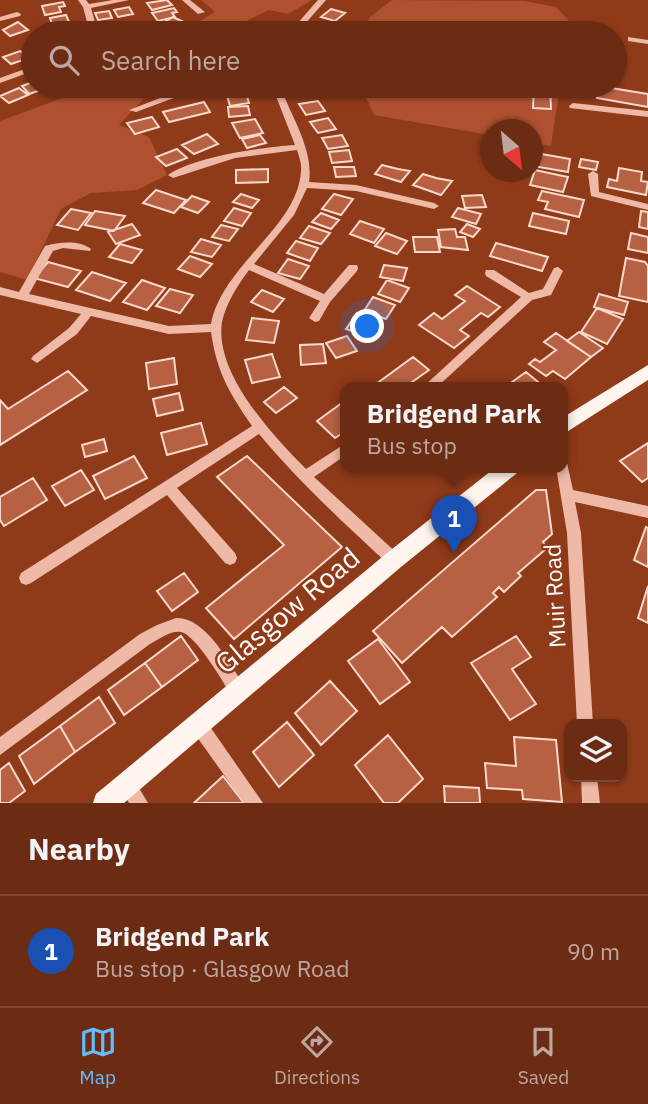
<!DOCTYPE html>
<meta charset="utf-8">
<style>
:root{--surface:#6b2c13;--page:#733821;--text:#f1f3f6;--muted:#bea7a0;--line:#7e4833;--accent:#64bdff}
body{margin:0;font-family:"IBM Plex Sans",sans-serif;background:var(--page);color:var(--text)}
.controls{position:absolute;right:21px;bottom:21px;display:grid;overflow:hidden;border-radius:14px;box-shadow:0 2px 5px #0004}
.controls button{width:63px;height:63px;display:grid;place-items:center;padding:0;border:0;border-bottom:2px solid var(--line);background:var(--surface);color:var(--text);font:35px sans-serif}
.compass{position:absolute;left:480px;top:119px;width:63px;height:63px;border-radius:50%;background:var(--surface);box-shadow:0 2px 5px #0004;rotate:152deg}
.you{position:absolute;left:368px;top:327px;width:24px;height:24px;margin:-18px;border:5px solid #fff;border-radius:50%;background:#1a73e8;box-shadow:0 0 0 10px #1a73e833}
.badge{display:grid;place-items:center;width:46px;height:46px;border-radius:50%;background:var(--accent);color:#fff;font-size:23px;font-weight:700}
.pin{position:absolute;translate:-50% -58px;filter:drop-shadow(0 2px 4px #0008)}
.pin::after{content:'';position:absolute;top:37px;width:24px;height:21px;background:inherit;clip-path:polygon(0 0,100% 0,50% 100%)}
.popup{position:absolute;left:340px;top:382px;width:228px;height:91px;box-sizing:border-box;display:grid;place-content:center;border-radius:14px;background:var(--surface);filter:drop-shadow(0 2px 5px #0005);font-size:23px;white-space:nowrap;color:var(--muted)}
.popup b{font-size:26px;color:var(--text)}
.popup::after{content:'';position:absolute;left:50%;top:100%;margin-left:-14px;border:14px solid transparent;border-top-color:var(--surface)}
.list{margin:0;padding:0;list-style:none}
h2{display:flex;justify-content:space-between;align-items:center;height:91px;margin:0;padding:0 28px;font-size:30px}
h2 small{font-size:23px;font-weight:400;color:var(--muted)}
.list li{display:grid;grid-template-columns:46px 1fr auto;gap:21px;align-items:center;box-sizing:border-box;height:112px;padding:0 28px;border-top:2px solid var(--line)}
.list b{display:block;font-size:26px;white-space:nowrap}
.list p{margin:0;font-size:23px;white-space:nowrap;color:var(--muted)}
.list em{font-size:23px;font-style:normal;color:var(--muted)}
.icon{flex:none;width:38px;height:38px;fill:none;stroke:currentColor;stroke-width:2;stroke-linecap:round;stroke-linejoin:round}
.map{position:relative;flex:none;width:648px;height:803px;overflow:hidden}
.search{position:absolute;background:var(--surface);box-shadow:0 2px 5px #0004;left:21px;right:21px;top:21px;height:77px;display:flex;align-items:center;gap:18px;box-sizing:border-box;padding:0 24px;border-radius:38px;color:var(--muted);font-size:26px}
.sheet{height:203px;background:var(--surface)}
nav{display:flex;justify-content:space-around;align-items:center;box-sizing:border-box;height:98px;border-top:2px solid var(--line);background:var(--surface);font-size:19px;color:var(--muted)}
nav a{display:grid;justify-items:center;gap:4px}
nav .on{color:var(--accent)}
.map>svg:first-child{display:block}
.green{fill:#af5130}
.building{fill:#b76142;stroke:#fad9cd;stroke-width:2}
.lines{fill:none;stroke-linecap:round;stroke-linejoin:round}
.minor{fill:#efb9a7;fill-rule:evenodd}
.major{fill:#fff4ee;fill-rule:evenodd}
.labels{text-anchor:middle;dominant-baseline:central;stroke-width:5;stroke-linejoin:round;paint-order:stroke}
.street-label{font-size:23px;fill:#fff;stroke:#8f3a19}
.near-street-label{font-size:28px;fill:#fff;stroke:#8f3a19}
</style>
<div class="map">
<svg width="648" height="803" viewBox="0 0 648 803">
<rect width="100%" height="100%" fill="#8f3a19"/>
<!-- green -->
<path class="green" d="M201 0H312L288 14 269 10 222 33H180L215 12Z
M392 0 525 1 556 7 572 24 604 31V33H363L370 17Z
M95 86H137L147 95 119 125 149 137 167 175 137 190 91 193 61 209 27 280 0 272V121Z
M361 86H560L551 146 533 143 532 130H490V135L374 115Z"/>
<!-- building -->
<path class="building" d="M167 0 172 5 152 10 147 3Z
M63 2 65 6 59 7 61 12 45 15 42 6Z
M129 7 133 14 118 17 114 10Z
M174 8 177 12 172 13 175 17 158 21 152 13Z
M331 9 345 13 335 21 321 17Z
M109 11 112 18 98 20 95 13Z
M66 15 70 24 53 27 50 18Z
M173 17 188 24 174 31 156 27Z
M18 22 28 30 10 36 3 30Z
M322 22 335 24 337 26 332 33H313Z
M133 26 132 33H109V28Z
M20 51 29 58 11 64 3 57Z
M33 82V86L49 87 29 94 22 86Z
M316 86 319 95 300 97 298 88Z
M534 86H550L551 109 533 108Z
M599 86 648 94V107L597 98Z
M19 88 28 95 9 103 0 96Z
M246 93 249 103 230 106 227 96Z
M318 101 325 111 306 115 299 104Z
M204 102 210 112 169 122 163 112Z
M248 106 250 115 229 117 228 107Z
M152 117 159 127 135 134 127 123Z
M328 118 336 129 318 133 310 122Z
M255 119 263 133 240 138 232 123Z
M207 134 218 144 194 154 182 145Z
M260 135 266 143 247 148 242 139Z
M342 135 348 146 328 149 322 138Z
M177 149 187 158 166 166 156 157Z
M349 150 352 161 332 163 329 152Z
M536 153 570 159 568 172 533 166Z
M581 159 598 162 596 170 579 167Z
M382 165 398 169 410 171 401 182 375 174Z
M334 167H354L356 176 336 177Z
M619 168 642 172 641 181 648 182 646 195 607 187 609 179 617 181Z
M268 169V182L236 183V170Z
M535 170 568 177 563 192 530 185Z
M423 174 436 178 452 181 441 195 413 185Z
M156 190 186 200 174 213 143 203Z
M542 191 584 200 579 217 545 209 548 202 538 200Z
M241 194 259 200 252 208 233 202Z
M334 194 353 199 341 215 322 209Z
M482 195 486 207 465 208 462 196Z
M192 196 209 202 198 213 181 207Z
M234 208 251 213 242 226 224 221Z
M458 208 481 214 476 224 452 217Z
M71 209 91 213 78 230 57 225Z
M95 211 125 216 114 231 85 225Z
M641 211 648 212V229L639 227Z
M321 213 339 220 331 229 312 222Z
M533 213 569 221 566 234 529 226Z
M360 221 384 229 374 243 350 234Z
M132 224 140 235 116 244 108 232Z
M467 224 480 229 473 237 460 232Z
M221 225 238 229 229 241 212 237Z
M309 226 330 233 321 244 300 238Z
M455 229 457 237H465L468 250 441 247 438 230Z
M386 233 407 241 397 254 375 246Z
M631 233 648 237V253L628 249Z
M413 237H437L440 252H415Z
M201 239 221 245 212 257 191 252Z
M296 241 318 248 310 261 287 253Z
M496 243 548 257 542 271 490 256Z
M120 244 142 250 132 263 109 257Z
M190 256 212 264 200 277 178 269Z
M626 258 645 262 648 266V302L619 296Z
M288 259 309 266 300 279 278 273Z
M48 262 81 271 68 287 34 278Z
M384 265 407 268 403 281 380 277Z
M92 272 126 283 110 301 76 290Z
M142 280 165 288 147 310 123 302Z
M387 280 409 288 400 302 378 294Z
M467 286 500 307 488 317 481 313 460 330 469 336 454 348 419 325 434 313 442 319 465 301 455 295Z
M170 289 193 295 180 313 156 306Z
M262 290 284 299 273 312 251 302Z
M599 294 628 302 624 315 594 307Z
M373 297 395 305 386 319 364 311Z
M597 308 623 319 607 344 581 332Z
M357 313 379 321 369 337 346 329Z
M252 318 279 321 274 343 246 340Z
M579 332 603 348 591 357 567 341Z
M556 333 591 357 565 379 553 371 546 376 529 364 535 359 540 362 556 350 544 342Z
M347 336 357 351 336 358 326 343Z
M323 344 326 363 301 365 300 345Z
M272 354 280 377 252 383 245 360Z
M413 357 429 370 405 387H372Z
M174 358 177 384 149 389 146 363Z
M68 371 87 390 0 445V400L8 409Z
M526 372 544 387H505Z
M284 387 297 398 276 413 264 402Z
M179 393 183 410 157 416 153 399Z
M346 400V431L335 438 317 421Z
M201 423 207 444 167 455 161 433Z
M104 439 107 451 85 457 82 445Z
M648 443V478L642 482 620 461Z
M134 456 147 478 105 499 93 476Z
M247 456 342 547 234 639 206 608 284 545 217 477Z
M81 470 94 490 65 506 52 486Z
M33 478 47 500 4 526 0 520V497Z
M536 490H546L552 534 543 542 547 548 518 573 521 576 504 592 499 587 493 593 497 597 452 637 442 627 402 663 373 631Z
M646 527 648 528V567L634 560Z
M184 573 198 592 172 611 157 591Z
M648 586V623L638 618Z
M181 636 198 660 162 687 145 663Z
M516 636 531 657 512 669 536 704 510 720 471 663Z
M378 639 410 682 380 704 348 661Z
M145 663 162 687 124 715 108 690Z
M330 681 357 711 321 745 295 713Z
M99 697 115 723 75 752 60 726Z
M287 722 314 755 279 787 253 752Z
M60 726 75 752 34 784 19 756Z
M388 735 423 779 398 803H384L355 765Z
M514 737 556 740 562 802 523 799 522 790 487 788 485 763 516 766Z
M9 763 25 791 9 803H0V770Z
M223 776 244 803H194Z
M444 786 479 788 480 803H445Z"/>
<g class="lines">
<!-- minor -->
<path class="minor" d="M78 0H86L89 4 113 0H129L91 8 98 33H90L83 7Z
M182 0H190L205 12 198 14Z
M318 0H326L297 33H289Z
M17 12 21 14 20 16 0 21V17Z
M628 37 648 40V44L628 41Z
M33 66V71L0 83V78Z
M202 86H223L219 88 190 92 136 112 129 110 186 88Z
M272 86H280C291 116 314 150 309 182L356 185 434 203 439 206 434 209 356 191 307 188 294 215 254 264 324 294 349 265H357L358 268 357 271 330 302 319 321 315 322 309 318 320 301 249 270C238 285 226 303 222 322 214 373 273 436 306 469L346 443V455L314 477 399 555 401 560 399 565 394 567 389 565C344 523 299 482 259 434L177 488 235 553 237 558 235 563 230 565 225 563 167 495 31 583 26 585 21 583 19 578 21 573 252 426C229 392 217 373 211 332L169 334 91 316 77 334 37 363 31 359 33 356 69 328 81 314 0 295V287L19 292 45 246C60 242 79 240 91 249L90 251 63 248 53 251 29 294 169 326 211 324C222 265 298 227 301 171 302 164 299 157 297 150L235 158 173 178 168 175C193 157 263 147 295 145Z
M573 103 648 111V117L570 108 569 106Z
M593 171 598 174 599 192 648 204V210L591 196 588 174Z
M558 267 563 271 551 295 532 300 437 387H423L521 297 486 276 485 273 486 270H494L529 293 543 289 554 268Z
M562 462 567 463 573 490 648 506V518L575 502 581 533 593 724H577L567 533 556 467H562Z
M176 618C206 617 229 663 244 685L246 691 244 697 238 699 232 697C224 683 196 635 181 632 171 630 159 639 150 644L0 755V737L140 634 157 625Z
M198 716 204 718 263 803H244L192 730 190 724 192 718Z
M127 775 133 778 148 803H129L118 784 121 778Z
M581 777H597L600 803H582Z"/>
<!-- major -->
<path class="major" d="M648 365V380L562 435V418Z
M496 467H519L517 473 401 567 124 803H93L96 794 387 553Z"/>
</g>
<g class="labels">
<!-- street labels -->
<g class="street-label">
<text transform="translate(554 596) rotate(-93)">Muir Road</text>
</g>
<!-- near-street labels -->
<g class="near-street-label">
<text transform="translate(287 610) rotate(-40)">Glasgow Road</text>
</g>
</g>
</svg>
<div class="controls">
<button><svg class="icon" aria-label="layers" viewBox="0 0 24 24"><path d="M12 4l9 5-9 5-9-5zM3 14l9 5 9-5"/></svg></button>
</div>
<svg class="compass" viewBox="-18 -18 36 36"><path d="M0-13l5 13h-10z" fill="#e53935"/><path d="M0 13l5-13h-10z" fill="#bea7a0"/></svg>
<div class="you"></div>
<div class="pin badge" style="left:454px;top:553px;background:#1a4fb4">1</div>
<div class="popup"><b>Bridgend Park</b>Bus stop</div>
<div class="search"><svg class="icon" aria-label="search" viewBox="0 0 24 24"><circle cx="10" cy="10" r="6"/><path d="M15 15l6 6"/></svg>Search here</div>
</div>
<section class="sheet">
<h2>Nearby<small></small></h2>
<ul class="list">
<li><span class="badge" style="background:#1a4fb4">1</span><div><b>Bridgend Park</b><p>Bus stop · Glasgow Road</p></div><em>90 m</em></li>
</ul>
</section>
<nav>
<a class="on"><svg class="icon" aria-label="map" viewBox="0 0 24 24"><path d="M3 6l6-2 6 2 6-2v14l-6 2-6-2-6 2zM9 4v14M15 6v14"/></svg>Map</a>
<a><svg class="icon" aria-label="directions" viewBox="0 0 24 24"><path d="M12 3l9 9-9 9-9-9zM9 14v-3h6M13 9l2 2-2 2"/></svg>Directions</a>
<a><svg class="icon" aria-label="saved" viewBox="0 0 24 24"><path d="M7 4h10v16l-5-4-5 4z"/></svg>Saved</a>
</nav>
